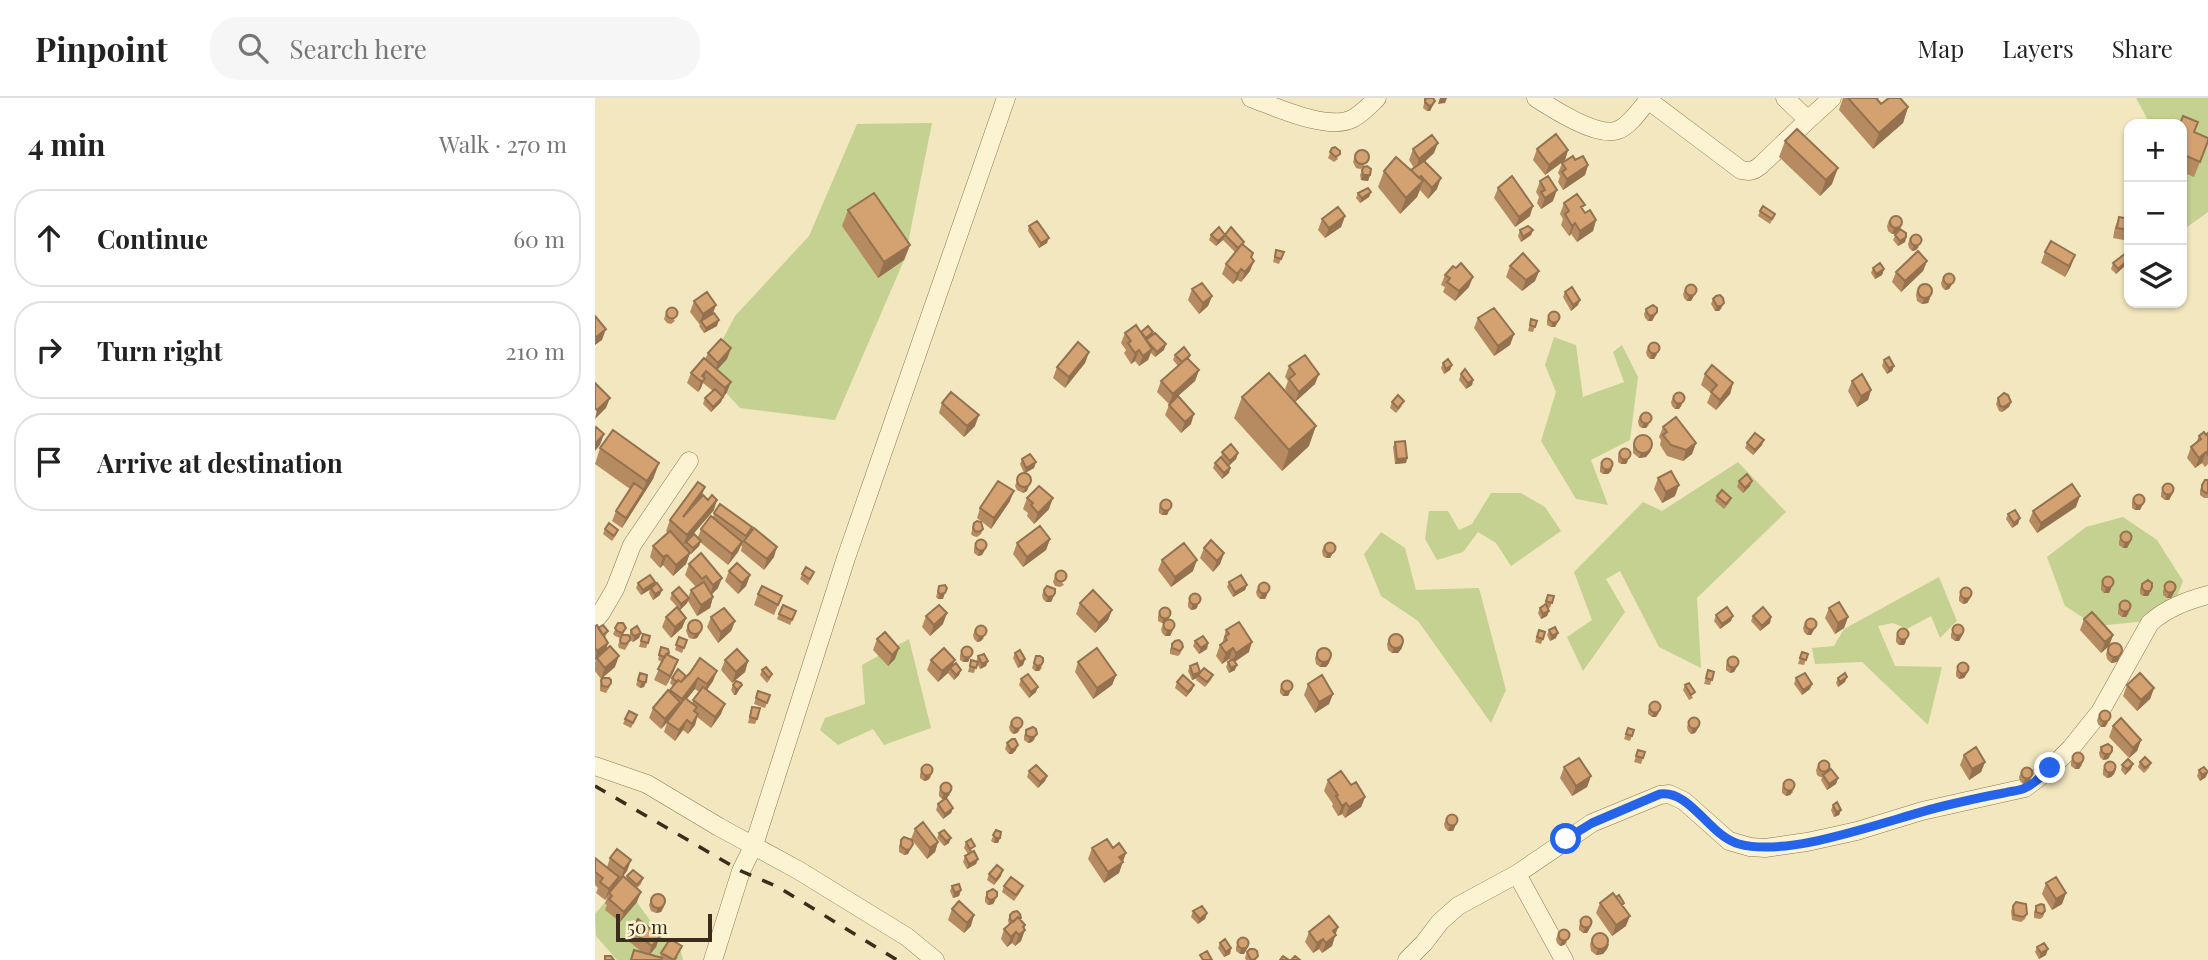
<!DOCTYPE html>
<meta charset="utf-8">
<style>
:root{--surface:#fff;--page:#f6f6f6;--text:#222;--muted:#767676;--line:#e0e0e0}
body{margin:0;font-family:"Playfair Display",serif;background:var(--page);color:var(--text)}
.controls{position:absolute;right:21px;top:21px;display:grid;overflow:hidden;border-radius:14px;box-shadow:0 2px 5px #0004}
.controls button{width:63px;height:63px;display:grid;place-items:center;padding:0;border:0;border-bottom:2px solid var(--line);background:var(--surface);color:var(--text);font:35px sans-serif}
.scale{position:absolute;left:21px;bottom:18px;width:96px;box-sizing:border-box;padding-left:7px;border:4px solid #3a2d1b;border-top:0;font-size:19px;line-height:24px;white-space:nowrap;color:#3a2d1b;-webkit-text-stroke:5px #f9f0cf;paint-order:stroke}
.stop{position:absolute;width:21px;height:21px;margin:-16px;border:5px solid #2563eb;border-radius:50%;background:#fff}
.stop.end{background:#2563eb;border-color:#fff;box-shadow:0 2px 7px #0008}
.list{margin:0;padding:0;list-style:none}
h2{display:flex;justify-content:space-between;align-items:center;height:91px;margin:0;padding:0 28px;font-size:30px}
h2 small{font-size:23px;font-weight:400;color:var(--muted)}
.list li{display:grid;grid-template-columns:46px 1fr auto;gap:21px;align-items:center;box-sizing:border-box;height:98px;margin:0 14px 14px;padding:0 14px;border:2px solid var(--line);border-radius:28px}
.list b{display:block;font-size:26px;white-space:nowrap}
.list em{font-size:23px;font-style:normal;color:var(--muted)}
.icon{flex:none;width:38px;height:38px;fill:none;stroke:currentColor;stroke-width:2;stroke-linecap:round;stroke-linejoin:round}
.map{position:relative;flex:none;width:1613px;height:862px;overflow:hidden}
header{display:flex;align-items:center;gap:42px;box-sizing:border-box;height:98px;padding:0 35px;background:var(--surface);border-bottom:2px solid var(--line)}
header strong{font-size:33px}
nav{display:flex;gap:38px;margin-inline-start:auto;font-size:24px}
.search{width:490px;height:63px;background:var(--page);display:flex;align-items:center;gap:18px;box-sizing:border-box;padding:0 24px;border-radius:28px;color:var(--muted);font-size:26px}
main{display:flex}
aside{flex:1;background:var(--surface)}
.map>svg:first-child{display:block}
.green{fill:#c4d191}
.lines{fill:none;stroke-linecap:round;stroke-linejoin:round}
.minor-casing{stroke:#8c7755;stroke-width:19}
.minor{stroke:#fcf3d2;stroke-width:18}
.rail{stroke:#3a2d1b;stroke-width:3.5;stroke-dasharray:12 12;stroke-linecap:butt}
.wall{fill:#b68b61;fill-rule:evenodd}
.shaded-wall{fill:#94714f}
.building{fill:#d4a271;stroke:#94714f;stroke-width:2}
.route{stroke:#2563eb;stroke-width:9}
</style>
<header>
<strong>Pinpoint</strong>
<div class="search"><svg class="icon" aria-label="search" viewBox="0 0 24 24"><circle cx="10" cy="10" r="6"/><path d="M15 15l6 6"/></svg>Search here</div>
<nav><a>Map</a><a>Layers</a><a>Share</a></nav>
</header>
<main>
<aside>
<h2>4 min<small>Walk · 270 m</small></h2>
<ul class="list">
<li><svg class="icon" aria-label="ahead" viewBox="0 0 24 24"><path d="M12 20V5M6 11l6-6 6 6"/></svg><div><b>Continue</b></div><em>60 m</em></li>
<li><svg class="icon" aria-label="right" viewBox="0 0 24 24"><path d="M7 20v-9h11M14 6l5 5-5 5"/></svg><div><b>Turn right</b></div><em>210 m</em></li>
<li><svg class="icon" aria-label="arrive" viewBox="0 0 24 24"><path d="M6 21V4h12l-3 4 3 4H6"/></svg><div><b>Arrive at destination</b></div></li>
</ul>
</aside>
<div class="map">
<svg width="1613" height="862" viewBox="0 0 1613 862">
<rect width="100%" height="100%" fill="#f2e7be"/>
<!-- green -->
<path class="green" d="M1541 0H1613V114L1592 129 1587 115V26H1555Z
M337 25 310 160 240 322 145 310 111 273 140 218 214 138 262 26Z
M959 239 981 247 988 299 1029 284 1018 254 1027 247 1043 279 1035 342 996 362 1013 407 981 401 946 343 961 294 950 267Z
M1143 364 1191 414 1102 500 1106 570 1064 549 1025 473 1011 481 1030 514 988 573 972 539 997 522 979 474 1048 404 1067 413Z
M896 395H926L950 409 966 433 916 468 901 445 883 434 868 454 842 462 830 441 834 413H853L864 432 877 426Z
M1528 419 1562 442 1588 483 1573 521 1501 528 1470 508 1452 459 1491 429Z
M786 434 810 450 821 492 884 490 911 592 896 625 823 523 786 498 769 456Z
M1344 479 1362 523 1345 540 1336 518 1312 531 1298 525 1283 528 1300 568 1347 569 1333 627 1267 564 1220 566 1217 550 1239 548 1249 531Z
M314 541 336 630 289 647 278 631 243 647 225 632 230 620 270 606 267 567Z
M27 784 71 844 84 847 88 862H22L1 838 0 816Z"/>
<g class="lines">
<!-- minor casing -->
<g class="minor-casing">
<path id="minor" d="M656 0C681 9 732 33 757 21 767 16 774 8 782 0
M941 0C958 11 1003 40 1023 32 1036 27 1046 10 1055 0
M1190 0 1213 22 1237 0
M1053 2 1146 72C1155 74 1159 73 1166 67L1213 22
M0 522 6 515 20 491 37 447 94 363
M0 668 52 686 124 729 203 772 312 839 340 862
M922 776 969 862
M118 862 146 773 159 747 251 460 411 0
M812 862 829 845 845 824 863 808 922 776 997 725 1065 697 1074 696 1089 703 1134 743 1155 749 1170 750 1212 744 1262 733 1327 713 1430 690 1455 671 1476 650 1505 614 1555 525C1572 510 1591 503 1613 497"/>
</g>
<!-- minor -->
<use href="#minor" class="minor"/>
<!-- rail -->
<path class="rail" d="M0 688 146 773 183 789 302 862"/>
</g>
<!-- wall -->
<path class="wall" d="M1248 0H1284L1282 2 1286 6 1313 9 1308 25 1278 51 1244 12Z
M830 1 840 3 835 13H832L828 10Z
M1587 26 1613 44 1599 79 1587 74Z
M1190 43 1237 86 1225 98 1184 59Z
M737 50 743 61 739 64 733 60Z
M818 51 839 55 830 63 842 91 833 101 825 92 822 99 805 116 783 89 789 73H816L819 70 814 62Z
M942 51 973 52 970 62 950 77 938 62Z
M761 54 775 77 773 83 766 82 765 77 768 70 765 71 761 70 758 64Z
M980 62 993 67 990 77 968 92 963 84 965 78 963 75 967 65Z
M945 83 958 103 946 111 942 105 944 99 941 94Z
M903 90 935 118 920 129 899 100Z
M776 94 774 99 765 105 761 100 763 95Z
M969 105 988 112 990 115 1001 122 998 133 982 144 976 136 974 138 966 127 968 121 965 116Z
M253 112 315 147 309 162 283 180 247 128Z
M1165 113 1180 116 1175 126 1163 118Z
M750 118 746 129 730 140 723 132 727 121Z
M1524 119 1534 121V143L1518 140 1520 129Z
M1294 122 1307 126 1305 131 1311 139 1310 144 1303 148 1298 142 1301 136H1297L1293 133 1292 128Z
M434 128 452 145 444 150 433 133Z
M925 132H938L936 137 926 144 923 138Z
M616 137H630L649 144 648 146 656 160 655 173 646 184 642 182 638 186 627 176 631 166 640 154 628 142 621 148 614 142Z
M1315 140 1324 149 1321 152 1317 153 1314 150 1313 146Z
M681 152 689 154 684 166 678 164Z
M1450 154 1476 168 1470 179 1446 165Z
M1332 163 1328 173 1306 194 1297 184 1301 174Z
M1518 165H1533L1521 176 1516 171Z
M915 168 944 173 940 183 927 193 911 179Z
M1278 170 1289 171 1287 177 1280 181 1276 175Z
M850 177 874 189 860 203 848 194 850 189 846 187Z
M1348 180 1359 183 1354 191 1350 192 1347 189 1346 185Z
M597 191 617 198 613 208 604 216 593 202Z
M1090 191 1101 194 1096 203H1092L1089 200 1088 196Z
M1322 192 1335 200 1333 205 1327 206 1322 203 1321 197Z
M970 194 983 207 976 213 968 199Z
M1118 201 1127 210 1124 213H1120L1116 206Z
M99 203 118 215 122 228 109 235 104 228 105 227 95 214Z
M72 211 80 223 76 226 72 225 69 221Z
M1051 211 1062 214 1057 223H1053L1050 220 1049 216Z
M954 217 965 220 960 229H956L952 227V222Z
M883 220 919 236 915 247 899 258 879 230Z
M936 221 942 223 938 234 933 233Z
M546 234 557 237 569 252 560 259 556 255 553 262 544 268 540 263 536 266 529 255 531 252 526 245 530 235Z
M1053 249 1062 257 1059 261H1055L1052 258 1051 254Z
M136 250 132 261 122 272 132 294 128 299 126 304 116 314 108 306 110 300 118 293 108 285 106 290 103 294 92 285 96 275 110 261 113 255Z
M494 254 490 265 470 290 458 280 462 269Z
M580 257H595L594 261 604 272 600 283 574 306 562 294 566 283 583 268 578 262Z
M1289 262 1299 268 1297 273 1292 276 1287 268Z
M848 265 857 267 855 272 849 276 846 270Z
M694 268 720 286 700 304 714 348 687 373 639 320 647 299 700 304 690 291 693 283 690 279Z
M866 276 878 282 877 287 871 291 864 282Z
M1110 276 1138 285 1135 296 1121 312 1112 305 1116 295 1106 287Z
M1257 283 1276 292 1273 302 1262 309 1253 293Z
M1078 299 1087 307 1084 311H1080L1077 308 1076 304Z
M1403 300 1416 304 1414 309 1407 314 1404 313 1401 306Z
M797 304 807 308 801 315 795 310Z
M347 305 380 328 369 339 344 315Z
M574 307 596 326 586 335 570 317Z
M1045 318 1054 327 1051 330H1047L1044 328 1043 323Z
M1068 329 1101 345 1097 356 1088 363 1072 358 1065 347 1066 342 1064 339Z
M1613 335V366L1610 369 1607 365 1600 370 1592 360 1596 349 1601 345 1604 338 1611 337Z
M1040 343 1057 349 1055 354 1051 359 1044 360 1038 355V348Z
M800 344 812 360 811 365 800 366 798 349Z
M1152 345 1167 347 1158 357 1150 350Z
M5 350 64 365 58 381 27 430 17 423 21 413 35 391 0 366Z
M627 354 643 355 641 361 634 368 635 370 634 375 627 381 618 370 620 365 626 360Z
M1024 354 1033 363 1031 366H1026L1023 364V359Z
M427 361 441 364 439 370 430 375 432 393 428 395 422 392 420 388 425 376 429 375 425 366Z
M1007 364 1018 367 1016 373 1013 376H1008L1005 374V369Z
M1063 380 1080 398 1067 405 1059 391Z
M1613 382V400H1609L1605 397V392L1607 387Z
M1144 383 1155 388 1148 395 1142 389Z
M110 389 106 399 119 412 97 437 103 439 106 431 118 419 119 415 155 435 179 459 169 472 146 453 147 448H146L143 454 133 467 105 444 104 448 96 456 89 449 90 445 88 448 95 455 91 466 78 478 68 467 65 470 55 459 58 448 73 435 71 433 75 422Z
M1568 390 1579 393 1574 402H1570L1566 399V395Z
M1122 398 1136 400 1134 405 1129 411 1120 403Z
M432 400 454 411 439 426 432 418 433 415 428 411Z
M1538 400 1547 408 1545 412H1540L1537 410V405Z
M415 403 396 431 382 420 385 410Z
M565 405 576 408 572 417H567L564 415V410Z
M1481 409 1442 435 1434 423 1438 413Z
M1413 416 1425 420 1423 426 1417 430 1411 421Z
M379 425 388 431 386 436 382 439 378 438 376 436Z
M10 431 23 432 21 437 17 443 8 436Z
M1526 438 1537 441 1532 450H1528L1524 447V443Z
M455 441 451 452 428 469 418 456 422 445Z
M381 445 392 448 387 457 383 458 379 455V450Z
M729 448 740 451 735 460H731L728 458 727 453Z
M609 450 629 455 625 466 618 474 605 460Z
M106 455 123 490 117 496 118 499 115 510 102 518 93 503 92 505 85 512 75 501 77 495 93 500 96 492 101 489 90 477 94 466Z
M567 462 598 473 576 489 563 472Z
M134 473 155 477 151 488 143 496 130 483Z
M219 474 213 487 205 481 207 476Z
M461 475 469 487 465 489 460 488 458 484Z
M1507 483 1516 491 1514 495H1509L1506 492V488Z
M60 484 58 488 65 497 58 502 54 495 55 491 46 497 41 490 43 485Z
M634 484 652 487 650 492 638 499 632 489Z
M1547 486 1555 495 1553 498H1548L1545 496V491Z
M344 488 348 501H343L341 499Z
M1570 488 1581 491 1576 500H1572L1568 497V493Z
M663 489 672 497 670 501H665L662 498 661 494Z
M449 492 458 500 456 504H451L448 501 447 497Z
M1366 493 1377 497 1372 505 1368 506 1364 503V499Z
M163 496 187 498 179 517 159 507Z
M953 497 959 498 955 510 952 509 954 513 952 518 946 521 943 515 945 510 949 507Z
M595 499 603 508 601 511 596 512 593 509V505Z
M485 505 517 512 513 522 500 535 481 516Z
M1525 507 1534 515 1531 519H1527L1523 516V512Z
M1234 510 1253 519 1249 530 1240 536 1230 520Z
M201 513 195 527 182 521 184 516Z
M565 513 579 529 575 538H570L567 535 566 531 569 525H567L563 523V518Z
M1121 517 1136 523 1125 531 1119 523Z
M331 518 348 526 335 538 327 529Z
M1158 518 1176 519 1175 525 1165 533 1156 523Z
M71 519 91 520 87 530 76 540 67 529Z
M116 519 140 523 136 533 123 545 112 529Z
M1489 521 1518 537 1514 548 1506 555 1485 532Z
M94 524 106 534 102 540 98 541 94 540 91 533Z
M23 525 31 530 28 537 34 538 36 532 46 535 44 540 38 544 35 542 33 547 30 552 24 550 23 547 27 538 25 540 20 538 18 536Z
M1210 525 1221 528 1216 537H1212L1209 534 1208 530Z
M0 528 13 533 10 539 13 545 11 552 20 569 6 581 0 573V565L1 561 0 562Z
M380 531 389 540 386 543 382 544 379 541 378 537Z
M1358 531 1369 534 1364 543H1360L1356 540V536Z
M631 532 654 554 640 564V572L634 575 631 569 633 564 636 563 634 561 627 566 621 558 625 547 627 546Z
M944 532 948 541 946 546 940 544Z
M954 532 961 540 955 543 952 537Z
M1302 535 1311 544 1309 547H1304L1301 544V540Z
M48 536 53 545 51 550 44 549Z
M84 539 92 542 87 555 80 552Z
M282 541 300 561 293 568 278 552Z
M794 541 807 550 803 555H797L793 552 792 546Z
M580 543 586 555 583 558 575 556V551Z
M600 543 613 545 612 551 604 556 598 548Z
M66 549 73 557 79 573 71 588 59 582 67 564 63 562Z
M1513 550 1525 560 1522 564 1516 565 1512 561 1511 556Z
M367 552 377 555 373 564H368L365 562V557Z
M1207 554 1213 556 1209 567 1203 566Z
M420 555 430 561 428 567 423 570 418 560Z
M722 555 734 565 731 569H725L721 566 720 560Z
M383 558 393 563 391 568 385 571 382 565 379 575 373 574 376 562 381 564Z
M441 558 447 570 444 573H440L437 570Z
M130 562 153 563 150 574 137 585 126 572Z
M336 562 358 568 366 572 364 577 359 582 353 575 343 584 332 572Z
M1133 562 1144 565 1139 574 1135 575 1131 572V567Z
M483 564 521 577 517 587 498 601 480 574Z
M595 568 605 574 618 577 616 582 610 589 601 582 602 580 597 582 593 573Z
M1363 568 1374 572 1369 580 1364 581 1361 578V574Z
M167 572 175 581 172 585 165 577Z
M1113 572 1119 574 1115 587 1109 586Z
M45 575 51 584 49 589 45 590 41 587Z
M95 575 118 583 112 592 126 616 116 630 102 619 100 627 93 636 88 632 80 643 69 634 72 625 66 631 54 620 58 610 75 594 78 588 75 585 77 580 91 578ZM100 591 104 594 97 605 91 601Z
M1201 580 1215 591 1207 597 1199 586Z
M1243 580 1250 584 1243 589 1241 585Z
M426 581 441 594 434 600 424 587Z
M6 582 16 585 14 590 11 595 5 593V587Z
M582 584 599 587 597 592 591 599 580 590Z
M687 586 695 595 693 598H688L685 595V591Z
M713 586 738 596 734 606 720 615 709 597Z
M138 587H147L141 597H139L136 592Z
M1090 587 1098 600 1094 602 1088 592Z
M1532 587 1559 590 1555 601 1542 613 1528 598Z
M163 593 175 597 170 610 159 606Z
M1055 607 1064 615 1061 619H1057L1053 616V612Z
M157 609 162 621 160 626 153 625Z
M1504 617 1513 625 1510 629H1506L1503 626 1502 622Z
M30 621 40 622 36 630 28 626Z
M416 623 425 632 422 635 418 636 415 633 414 629Z
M1094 623 1105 627 1100 635 1096 636 1093 633 1092 629Z
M1518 628 1546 642 1542 653 1534 660 1514 639Z
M1033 630 1039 632 1035 643 1029 641Z
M431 632 440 641 437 644 433 645 429 642V638Z
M412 645 421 652 417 656H414L410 651Z
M1506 649 1515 658 1513 661 1508 662 1505 659 1504 655Z
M1043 652 1050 654 1046 666 1039 664Z
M1369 657 1390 664 1386 674 1374 682 1365 667Z
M1478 658 1487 667 1484 671H1480L1476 668V664Z
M1545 664 1556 665 1554 670 1549 675 1543 669Z
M1223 667 1234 670 1233 674 1243 680 1241 686 1232 692 1226 682 1227 679H1225L1222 677 1221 672Z
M1510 667 1521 671 1519 676 1516 679 1512 680 1508 677V672Z
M1527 667 1536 671 1530 677 1526 672Z
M969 669 996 678 992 689 977 698 965 680Z
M327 670 336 679 333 682 329 683 325 680V676Z
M1604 672 1611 679 1605 683 1602 678Z
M434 673 452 678 450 683 443 690 432 679Z
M1426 674 1437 677 1433 686H1428L1425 683 1424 679Z
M733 682 756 687 770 699 766 709 750 720 747 716 743 718 737 708 738 706 729 693Z
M1189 685 1198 694 1195 697 1191 698 1187 695V690Z
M346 688 355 697 351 700 358 710 356 715 348 721 341 712 343 706 350 701H347L344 698V694Z
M1238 707 1246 712 1244 717 1239 719 1236 712Z
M851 721 862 724 858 733H853L850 730 849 726Z
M320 731 343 744 340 754 332 761 317 742 318 746 313 756 309 757 304 754V748L306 742 316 741Z
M401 732 405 740 403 745H399L396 743Z
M344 735 354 745 349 748 342 740Z
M371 744 383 761 381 766 372 771 368 764 370 758 373 756 369 750Z
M497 750 527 764 524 775 509 785 493 761Z
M0 760 12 769 15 760 36 762 32 773 28 778 31 781 32 778 48 780 46 786 42 790V804L25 824 10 812 12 807 10 806 12 799 10 802 1 795 3 790 0 787Z
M394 776 406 778 399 787 392 782Z
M1451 785 1471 795 1467 806 1457 812 1447 796Z
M357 788 366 792 364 798 358 800 355 793Z
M409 788 426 793 419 803 407 794Z
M392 794 400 803 398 806 393 807 390 804V800Z
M56 802 69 809 66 814 61 815 56 813 54 807Z
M1005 805 1028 809 1031 828 1017 838 1001 815Z
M1418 808 1432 816 1430 821 1426 824 1417 822 1416 813Z
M1441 808 1450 813 1448 819 1445 821 1439 820V814Z
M357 811 376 828 369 835 353 822Z
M598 813 612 815 610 821 603 826 596 819Z
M415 817 425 822 430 827 426 843 420 848 417 845 412 849 406 841 409 831 414 827 413 822Z
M986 823 997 826 992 835H988L984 832V828Z
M35 831 65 838 61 849 55 856 65 859 66 855 83 859 81 862H35L39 852 47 854 31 841Z
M714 834 740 836 737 848 727 855 724 851 718 855 710 844Z
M963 836 972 844 969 847 965 848 962 845 961 841Z
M997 841 1014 846 1012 851 1008 856 1001 857 996 853 995 846Z
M643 844 654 847 649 856H645L641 853V849Z
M625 845 636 850 635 856 629 859 623 850Z
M1442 849 1451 857 1444 861 1440 854Z
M652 854 661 862H651L650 860Z"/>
<!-- shaded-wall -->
<path class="shaded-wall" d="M845 0H852L850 5 843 6Z
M840 3 835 13H832L834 8Z
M1313 9 1308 25 1278 51 1284 35Z
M843 45 839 55 821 72 824 61Z
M973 52 970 62 950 77 954 67Z
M993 67 990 77 968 92 972 81Z
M1243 70 1237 86 1225 98 1231 82Z
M768 77H775L773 83 766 82Z
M826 78 822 89 828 83 822 99 805 116 811 100 823 80Z
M846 80 842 91 833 101 837 90Z
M962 92 958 103 946 111 950 100Z
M776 94 774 99 765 105 767 100Z
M938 108 935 118 920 129 924 119Z
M750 118 746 129 730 140 734 130Z
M1001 122 998 133 982 144 985 133Z
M980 125 976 136 974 138 977 128Z
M1307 126 1302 135 1297 136 1299 131Z
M938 132 936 137 926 144 928 139Z
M630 137 628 142 621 148 623 143Z
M1311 139 1310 144 1303 148 1305 143Z
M454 140 452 145 444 150 446 145Z
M1326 144 1321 152 1317 153 1319 147Z
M315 147 309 162 283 180 289 164Z
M1480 157 1476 168 1470 179 1474 168Z
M1534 161 1533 165 1521 176 1523 171Z
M659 163 655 173 646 184 650 174Z
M1332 163 1328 173 1306 194 1310 183Z
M646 171 642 182 638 186 642 176Z
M1289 171 1287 177 1280 181 1281 176Z
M944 173 940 183 927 193 931 182Z
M878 179 874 189 860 203 864 193Z
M1359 183 1354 191 1350 192 1352 187Z
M1101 194 1096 203H1092L1094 198Z
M1337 194 1333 205 1327 206 1329 201Z
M617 198 613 208 604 216 608 205Z
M985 202 983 207 976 213 978 207Z
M1129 205 1124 213H1120L1122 208Z
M121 207 117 218 106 223 104 227 108 216Z
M1062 214 1057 223H1053L1055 218Z
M965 220 960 229H956L958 224Z
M124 222 122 228 109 235 111 230Z
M11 231 7 242 0 247V240Z
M919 236 915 247 899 258 903 248Z
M571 246 569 252 560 259 562 254Z
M136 250 132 261 119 275 123 265Z
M557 251 553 262 544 268 548 258Z
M544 252 540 263 536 266 540 255Z
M1064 252 1059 261H1055L1057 256Z
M494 254 490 265 470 290 474 279Z
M857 267 855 272 849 276 851 271Z
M1299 268 1297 273 1292 276 1294 270Z
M604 272 600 283 574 306 578 296Z
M111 273 106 290 103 294 107 278Z
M724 276 720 286 700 304 704 294Z
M878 282 877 287 871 291 873 285Z
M136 284 132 294 128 300V299L126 304 116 314 118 309 127 300 130 290Z
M1138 285 1135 296 1121 312 1125 302Z
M1276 292 1273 302 1262 309 1266 298Z
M15 300 11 310 0 321 2 312Z
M1089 302 1084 311H1080L1082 306Z
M1416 304 1414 309 1407 314 1409 309Z
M599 316 596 326 586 335 590 324Z
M384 317 380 328 369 339 372 328Z
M1056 321 1051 330H1047L1049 325Z
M721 328 714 348 687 373 694 352Z
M9 336 5 347 0 353V346Z
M1169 342 1167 347 1158 357 1160 352Z
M1101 345 1097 356 1088 363 1091 352Z
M1057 349 1055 354 1051 359 1044 360 1046 355Z
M1611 354 1607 365 1600 370 1604 360Z
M643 355 641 361 633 368 635 363Z
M1035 357 1031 366H1026L1028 361Z
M812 360 811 365 800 366 802 361Z
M441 364 439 370 430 375 431 370Z
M64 365 58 381 27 430 31 420 48 392 52 383Z
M1018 367 1016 373 1013 376H1008L1010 371Z
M635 370 634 375 627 381 629 375Z
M1157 383 1155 388 1148 395 1150 390Z
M1084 387 1080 398 1067 405 1071 394Z
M434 388 432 393 428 395 430 390Z
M110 389 106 399 88 419Z
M419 393 415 403 396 431 399 420Z
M1579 393 1574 402H1570L1572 397Z
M1485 398 1481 409 1442 435 1446 425Z
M458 400 454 411 439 426 443 415Z
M122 402 119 412 88 448 92 437Z
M1549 403 1545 412H1540L1542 407Z
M576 408 572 417H567L569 412Z
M1425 420 1423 426 1417 430 1419 425Z
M455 441 451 452 428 469 432 459Z
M1537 441 1532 450H1528L1530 445Z
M106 443 104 448 96 456 98 450Z
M147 444 143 454 133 467 137 456Z
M392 448 387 457 383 458 385 452Z
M182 449 179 459 169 472 172 461Z
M740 451 735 460H731L733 455Z
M95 455 91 466 78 478 81 467Z
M629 455 625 466 618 474 622 463Z
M72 457 68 467 65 470 68 459Z
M602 462 598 473 576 489 580 479Z
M155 477 151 488 143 496 147 485Z
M127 480 123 490 115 498 118 487Z
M60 484 58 490 46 497 48 492Z
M1518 486 1514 495H1509L1511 490Z
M652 487 650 492 638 499 640 494Z
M1557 489 1553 498H1548L1550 493Z
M1581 491 1576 500H1572L1574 495Z
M67 492 65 497 58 502 60 496Z
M674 492 670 501H665L667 496Z
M350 495 348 501H343L345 496Z
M460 495 456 504H451L453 499Z
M1377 497 1372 505 1368 506 1369 500Z
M118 499 115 510 102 518 106 507Z
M94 500 92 505 85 512 86 506Z
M605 502 601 511 596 512 598 506Z
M1536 510 1531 519H1527L1529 514Z
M517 512 513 522 500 535 504 525Z
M954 513 952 518 946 521 948 516Z
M352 515 348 526 335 538 339 527Z
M576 516 571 525H567L569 520Z
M1138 518 1136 523 1125 531 1127 526Z
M1176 519 1175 525 1165 533 1167 528Z
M1253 519 1249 530 1240 536 1243 525Z
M91 520 87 530 76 540 80 529Z
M140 523 136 533 123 545 126 534Z
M1221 528 1216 537H1212L1214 532Z
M108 529 102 540 98 541 100 536Z
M579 529 575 538H570L572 533Z
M1369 534 1364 543H1360L1362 538Z
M46 535 44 540 38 544 40 538Z
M391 535 386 543 382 544 384 539Z
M963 535 961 540 955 543 957 538Z
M1518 537 1514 548 1506 555 1510 544Z
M1313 538 1309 547H1304L1306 542Z
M657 544 654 554 637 565 641 555Z
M13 545 10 555 0 562 2 553Z
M613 545 612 551 604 556 606 550Z
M808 545 807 550 803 555H797L799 550Z
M304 550 300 561 293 568 297 557Z
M638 550 634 561 627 566 631 555Z
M1527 554 1522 564 1516 565 1518 559Z
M377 555 373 564H368L370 559Z
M24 558 20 569 6 581 10 570Z
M736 559 734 565 731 569H725L727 564Z
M430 561 428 567 423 570 425 564Z
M83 562 79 573 71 588 75 578Z
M360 562 356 572 355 570 353 575 343 584 347 573Z
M153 563 150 574 137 585 141 574Z
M393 563 391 568 385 571 387 566Z
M448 564 444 573H440L442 568Z
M1144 565 1139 574 1135 575 1137 569Z
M642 567 640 572 634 575 636 570Z
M366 572 364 577 359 582 361 577Z
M1374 572 1369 580 1364 581 1366 575Z
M122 573 118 583 108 597 112 586Z
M605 574 602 580 597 582 598 577Z
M521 577 517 587 498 601 502 590Z
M1252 579 1250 584 1243 589 1245 584Z
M103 580 100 591 83 612 87 601Z
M47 584H51L49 589 45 590Z
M1217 586 1215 591 1207 597 1208 592Z
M147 587 141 597H139L141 591Z
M599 587 597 592 591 599 593 594Z
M443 589 441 594 434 600 436 594Z
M697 589 693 598H688L690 593Z
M1559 590 1555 601 1542 613 1546 602Z
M738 596 734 606 720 615 724 604Z
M85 604 81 614 66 631 70 621Z
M130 606 126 616 116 630 120 619Z
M1066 610 1061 619H1057L1059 614Z
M103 616 100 627 93 636 97 626Z
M1515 620 1510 629H1506L1508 624Z
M92 622 88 632 80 643 84 632Z
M427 627 422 635 418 636 420 630Z
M1105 627 1100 635 1096 636 1098 630Z
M442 636 437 644 433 645 435 639Z
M1546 642 1542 653 1534 660 1538 650Z
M423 647 421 652 417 656H414L416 651Z
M1517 653 1513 661 1508 662 1510 656Z
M1489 662 1484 671H1480L1482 665Z
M1390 664 1386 674 1374 682 1377 671Z
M1538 666 1536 671 1530 677 1532 671Z
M1521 671 1519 676 1516 679 1512 680 1514 674Z
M338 674 333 682 329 683 330 677Z
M1613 674 1611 679 1605 683 1607 677Z
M1437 677 1433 686H1428L1430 681Z
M452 678 450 683 443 690 445 684Z
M996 678 992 689 977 698 981 688Z
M1243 680 1241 686 1232 692 1234 686Z
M1200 689 1195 697 1191 698 1192 692Z
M357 692 352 700 347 701 349 695Z
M770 699 766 709 750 720 754 709Z
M751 705 747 716 743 718 747 708Z
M358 710 356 715 348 721 350 716Z
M1246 712 1244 717 1239 719 1241 714Z
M862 724 858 733H853L855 728Z
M356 740 354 745 349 748 351 743Z
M401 740H405L403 745H399Z
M343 744 340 754 332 761 335 750Z
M318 746 313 756 309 757 311 752Z
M531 755 524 775 509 785 513 774 524 759Z
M383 761 381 766 372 771 374 766Z
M36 762 32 773 26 781 29 771Z
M408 772 406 778 399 787 401 782Z
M24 779 20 789 14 795 10 802 14 791Z
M366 792 364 798 358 800 360 795Z
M46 794 42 804 25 824 29 814Z
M1471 795 1467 806 1457 812 1461 801Z
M402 798 398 806 393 807 395 802Z
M71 803 66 814 61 815 63 810Z
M612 815 610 821 603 826 605 821Z
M379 817 376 828 369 835 372 825Z
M1035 818 1031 828 1017 838 1021 827Z
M997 826 992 835H988L990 830Z
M430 827 428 834 430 832 426 843 420 848 424 837 428 829Z
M743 829 737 848 727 855 731 845 738 833Z
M421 834 417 845 412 849 416 839Z
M65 838 61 849 53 859 57 848Z
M974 839 969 847 965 848 967 843Z
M728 841 724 851 718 855 722 845Z
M1014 846 1012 851 1008 856 1001 857 1003 851Z
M654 847 649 856H645L646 851Z
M636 850 635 856 629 859 631 854Z
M1453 851 1451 857 1444 861 1446 855Z"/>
<!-- building -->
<path class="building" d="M833 0H838L840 3 837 7 834 8 830 4V1Z
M1253 0H1281L1286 6 1294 0H1305L1313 9 1284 35Z
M1588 18 1603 24 1599 34 1613 40V43L1605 64 1587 56V26H1585Z
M1202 31 1243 70 1231 82 1190 43Z
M961 36 973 52 954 67 942 51Z
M837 37 843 45 824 61 818 51Z
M740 49 745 53V56L741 59 735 54 737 50Z
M760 59a7 7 0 1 1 14 0a7 7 0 1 1-14 0Z
M978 58 980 62 988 58 993 67 972 81 967 74 971 71 967 65Z
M801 59 828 83 811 100 789 73Z
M829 63 846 80 837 90 826 78 824 80 816 72Z
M772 68 776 71 775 77H768L767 72 769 69Z
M917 78 938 108 924 119 903 90Z
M953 78 962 92 950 100 946 94 950 92 945 83Z
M773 90 776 94 767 100 763 95Z
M279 95 315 147 289 164 253 112Z
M982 96 990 107 986 109 990 115 995 112 1001 122 985 133 980 125 977 128 970 116 974 113 969 105Z
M1168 108 1180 116 1177 121 1165 113Z
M743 109 750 118 734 130 727 121Z
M1295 124a6 6 0 1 1 12 0a6 6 0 1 1-12 0Z
M1524 119 1534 121V132L1522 130Z
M442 123 454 140 446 145 434 128Z
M933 128 938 132 928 139 925 132Z
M624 129 630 137 623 143 616 137Z
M636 129 649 144 643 150 630 137Z
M1305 131 1311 135V139L1305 143 1300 137Z
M1315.5 142a5.5 5.5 0 1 1 11 0a5.5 5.5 0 1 1-11 0Z
M1456 143 1480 157 1474 168 1450 154Z
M647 146 658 155 656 159 659 163 650 174 646 171 642 176 631 166Z
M681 152 689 154 686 161 680 159Z
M1323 153 1332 163 1310 183 1301 174Z
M928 155 944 173 931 182 915 168Z
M1531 155 1534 159V161L1523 171 1518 165Z
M866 165 878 179 864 193 852 184 855 180 850 177 858 168 861 170Z
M1285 165 1289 171 1281 176 1278 170Z
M1348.5 181a5.5 5.5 0 1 1 11 0a5.5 5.5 0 1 1-11 0Z
M607 185 617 198 608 205 597 191Z
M1323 193a7 7 0 1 1 14 0a7 7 0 1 1-14 0Z
M1090.5 192a5.5 5.5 0 1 1 11 0a5.5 5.5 0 1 1-11 0Z
M977 189 985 202 978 207 970 194Z
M112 194 121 207 108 216 99 203Z
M1125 197 1128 200 1129 205 1126 208H1122L1118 201 1121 198Z
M1058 207 1062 210V214L1059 217 1055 218 1052 215 1051 211Z
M71.5 215a5.5 5.5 0 1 1 11 0a5.5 5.5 0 1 1-11 0Z
M899 210 919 236 903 248 883 220Z
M953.5 219a5.5 5.5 0 1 1 11 0a5.5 5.5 0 1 1-11 0Z
M119 215 124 222 111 230 106 223Z
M0 218 11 231 0 240Z
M936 221 942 223 940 229 935 227Z
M541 227 557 251 548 258 544 252 540 255 533 245 536 243 530 235Z
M553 228 558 234 551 240 546 234Z
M560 235 571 246 562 254 551 242Z
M126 241 136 250 123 265 113 255Z
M483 244 494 254 474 279 462 269Z
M1053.5 250a5.5 5.5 0 1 1 11 0a5.5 5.5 0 1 1-11 0Z
M589 249 595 257 587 264 580 257Z
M710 257 724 276 704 294 694 281 700 276 694 268Z
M1294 259 1299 268 1294 270 1289 262Z
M109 260 136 284 130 290 111 273 107 278 110 280 107 284 96 275Z
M592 260 604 272 578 296 566 283Z
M853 261 857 267 851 271 848 265Z
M1117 267 1138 285 1125 302 1116 294 1122 287 1110 276Z
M870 271 878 282 873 285 866 276Z
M674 275 721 328 694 352 647 299Z
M1267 276 1276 292 1266 298 1257 283Z
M0 285 15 300 2 312 0 310Z
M120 291 128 299 118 309 110 300Z
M356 294 384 317 372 328 347 305Z
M1078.5 300a5.5 5.5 0 1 1 11 0a5.5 5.5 0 1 1-11 0Z
M1409 295 1413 297 1416 304 1409 309 1405 308 1403 300Z
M803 297 809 303 803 310 797 304Z
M583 298 599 316 590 324 574 307Z
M1045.5 320a5.5 5.5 0 1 1 11 0a5.5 5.5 0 1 1-11 0Z
M1081 319 1101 345 1091 352 1076 347 1068 337 1072 334 1068 329Z
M1 329 9 336 0 346V331Z
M18 332 64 365 52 383 5 350Z
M1609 334 1611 337 1613 335V357L1611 354 1604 360 1596 349 1606 341 1604 338Z
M1160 335 1169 342 1160 352 1152 345Z
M1039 346a9 9 0 1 1 18 0a9 9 0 1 1-18 0Z
M810 343 812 360 802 361 800 344Z
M636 346 643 355 635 363 627 354Z
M1024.5 356a5.5 5.5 0 1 1 11 0a5.5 5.5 0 1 1-11 0Z
M435 356 441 364 431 370 427 361Z
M626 359 635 370 629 375 620 365Z
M1006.5 366a5.5 5.5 0 1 1 11 0a5.5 5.5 0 1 1-11 0Z
M1076 373 1084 387 1071 394 1063 380Z
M422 382a7 7 0 1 1 14 0a7 7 0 1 1-14 0Z
M1152 376 1157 383 1150 390 1144 383Z
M1610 382H1613V395H1611L1607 392V387Z
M403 383 419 393 399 420 385 410Z
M103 384 110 389 88 419 108 397 113 402 117 397 122 402 92 437 75 422Z
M39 385 49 392 31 420 21 413Z
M1567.5 391a5.5 5.5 0 1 1 11 0a5.5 5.5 0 1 1-11 0Z
M1477 386 1485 398 1446 425 1438 413Z
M444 388 458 400 443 415 436 407 438 405 432 400Z
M1127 392 1136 400 1131 406 1122 398Z
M1538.5 402a5.5 5.5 0 1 1 11 0a5.5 5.5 0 1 1-11 0Z
M565.5 407a5.5 5.5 0 1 1 11 0a5.5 5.5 0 1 1-11 0Z
M125 406 157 429 151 438 119 415Z
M1420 412 1425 420 1419 425 1413 416Z
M116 418 147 444 137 456 106 431Z
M382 423 386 424 388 431 384 434 380 433 378 430 379 425Z
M14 425 23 432 19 438 10 431Z
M445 428 455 441 432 459 422 445Z
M159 430 182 449 172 461 149 443Z
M75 433 95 455 81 467 72 457 68 459 58 448Z
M1525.5 439a5.5 5.5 0 1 1 11 0a5.5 5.5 0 1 1-11 0Z
M99 436 106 443 98 450 91 444Z
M380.5 447a5.5 5.5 0 1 1 11 0a5.5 5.5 0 1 1-11 0Z
M616 442 629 455 622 463 609 450Z
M729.5 450a5.5 5.5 0 1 1 11 0a5.5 5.5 0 1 1-11 0Z
M589 445 602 462 580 479 567 462Z
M106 455 127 480 118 487 111 478 107 481 94 466Z
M142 465 155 477 147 485 134 473Z
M211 469 219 474 215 481 207 476Z
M460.5 478a5.5 5.5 0 1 1 11 0a5.5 5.5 0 1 1-11 0Z
M55 477 60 484 48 492 43 485Z
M646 477 652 487 640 494 634 484Z
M1507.5 484a5.5 5.5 0 1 1 11 0a5.5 5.5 0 1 1-11 0Z
M1553 482 1557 485V489L1555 493H1550L1547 490V486Z
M1569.5 489a5.5 5.5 0 1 1 11 0a5.5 5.5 0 1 1-11 0Z
M109 484 118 499 106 507 96 492Z
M663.5 490a5.5 5.5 0 1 1 11 0a5.5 5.5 0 1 1-11 0Z
M62 485 67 492 60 496 56 490Z
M350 487 352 490 350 495 345 496 343 494 344 488Z
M167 488 187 498 183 507 163 496Z
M452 488 460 491V495L458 498 453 499 450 496 449 492Z
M84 489 94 500 86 506 77 495Z
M1365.5 495a5.5 5.5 0 1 1 11 0a5.5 5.5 0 1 1-11 0Z
M498 492 517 512 504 525 485 505Z
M594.5 501a5.5 5.5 0 1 1 11 0a5.5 5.5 0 1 1-11 0Z
M953 497 959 498 957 505 951 503Z
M1524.5 508a5.5 5.5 0 1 1 11 0a5.5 5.5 0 1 1-11 0Z
M1244 504 1253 519 1243 525 1234 510Z
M951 506 954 513 948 516 945 510Z
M188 507 201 513 197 522 184 516Z
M344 507 352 515 339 527 331 518Z
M82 509 91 520 80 529 71 519Z
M1132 509 1138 518 1127 526 1121 517Z
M1168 509 1176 519 1167 528 1158 518Z
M564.5 515a5.5 5.5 0 1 1 11 0a5.5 5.5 0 1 1-11 0Z
M129 510 140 523 126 534 116 519Z
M1497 514 1518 537 1510 544 1489 521Z
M1210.5 526a5.5 5.5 0 1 1 11 0a5.5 5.5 0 1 1-11 0Z
M568.5 527a5.5 5.5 0 1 1 11 0a5.5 5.5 0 1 1-11 0Z
M93 529a7 7 0 1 1 14 0a7 7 0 1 1-14 0Z
M644 524 657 544 641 555 638 550 631 555 625 547 632 542 630 539 634 536 631 532Z
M23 525H28L31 530 27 535 22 533 20 530Z
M1357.5 532a5.5 5.5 0 1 1 11 0a5.5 5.5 0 1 1-11 0Z
M2 527 13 545 2 553 0 550V528Z
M8 527 13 533 8 537 3 530Z
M380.5 533a5.5 5.5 0 1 1 11 0a5.5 5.5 0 1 1-11 0Z
M42 528 46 535 40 538 37 536 36 532Z
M960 529 963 535 957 538 954 532Z
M1302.5 536a5.5 5.5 0 1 1 11 0a5.5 5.5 0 1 1-11 0Z
M944 532 950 534 948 541 942 539Z
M290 534 304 550 297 557 282 541Z
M794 543a7 7 0 1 1 14 0a7 7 0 1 1-14 0Z
M48 536 55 538 53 545 46 543Z
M27 537H33L35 539V542L31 546 26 545 25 542Z
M608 538 613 545 606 550 600 543Z
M84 539 92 542 89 550 81 547Z
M584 542 587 545 588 549 585 553 577 550V546L580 543Z
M1513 552a7 7 0 1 1 14 0a7 7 0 1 1-14 0Z
M15 548 24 558 10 570 2 560Z
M366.5 554a5.5 5.5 0 1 1 11 0a5.5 5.5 0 1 1-11 0Z
M66 549 73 551 74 555 72 556H71L70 559 64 557Z
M722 557a7 7 0 1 1 14 0a7 7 0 1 1-14 0Z
M349 550 360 562 347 573 336 562Z
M502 550 521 577 502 590 483 564Z
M142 551 153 563 141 574 130 562Z
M425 552 430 561 425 564 420 555Z
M1207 554 1213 556 1211 562 1205 560Z
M71 556 83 562 75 578 63 571Z
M389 556 393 563 387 566 383 558Z
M441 558H445L448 560V564L446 567 442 568 439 565Z
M1132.5 564a5.5 5.5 0 1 1 11 0a5.5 5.5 0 1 1-11 0Z
M105 560 122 573 112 586 103 580 87 601 75 592 83 582 86 584 95 575Z
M638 561 642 567 636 570 633 564Z
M376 562 383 564 381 570 375 568Z
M1362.5 570a5.5 5.5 0 1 1 11 0a5.5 5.5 0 1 1-11 0Z
M361 565 366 572 361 577 355 570Z
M602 565 605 574 598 577 595 568Z
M171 569 177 576 174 580 167 572Z
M609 570 618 577 612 584 603 577Z
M83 571 91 578 86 584 83 582 82 584 77 580Z
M1113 572 1119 574 1117 582 1111 580Z
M45 575 52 577 51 584H47L43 582Z
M1210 575 1217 586 1208 592 1201 580Z
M1250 575 1252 579 1245 584 1243 580Z
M1545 575 1559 590 1546 602 1532 587Z
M433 576 443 589 436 594 426 581Z
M588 577 599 587 593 594 582 584Z
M727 577 738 596 724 604 713 586Z
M8 580H14L16 582V585L13 589 7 588 6 582Z
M686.5 588a5.5 5.5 0 1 1 11 0a5.5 5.5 0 1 1-11 0Z
M141 583 146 585 147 587 143 591H141L138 587Z
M1094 585 1100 594 1096 597 1090 587Z
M108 589 130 606 120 619 98 602Z
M73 592 85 604 70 621 58 610Z
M163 593 175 597 172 605 161 600Z
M90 600 102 609 99 613 103 616 97 626 92 622 84 632 72 624Z
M1054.5 609a5.5 5.5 0 1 1 11 0a5.5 5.5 0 1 1-11 0Z
M157 609 165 610 162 621 155 619Z
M1504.5 618a5.5 5.5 0 1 1 11 0a5.5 5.5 0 1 1-11 0Z
M34 613 42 617 38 625 30 621Z
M416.5 625a5.5 5.5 0 1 1 11 0a5.5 5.5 0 1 1-11 0Z
M1093.5 625a5.5 5.5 0 1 1 11 0a5.5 5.5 0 1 1-11 0Z
M1526 620 1546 642 1538 650 1518 628Z
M438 629 441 631 442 636 439 639H435L431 637V632Z
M1033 630 1039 632 1037 638 1031 636Z
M417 641H420L423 647 419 651H416L412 645Z
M1513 646 1517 649V653L1515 656H1510L1507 654 1506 649Z
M1381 649 1390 664 1377 671 1369 657Z
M1043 652 1050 654 1048 660 1041 658Z
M1477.5 660a5.5 5.5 0 1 1 11 0a5.5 5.5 0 1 1-11 0Z
M1550 659 1556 665 1550 670 1545 664Z
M984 660 996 678 981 688 969 669Z
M1533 661 1538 666 1532 671 1527 667Z
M1223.5 668a5.5 5.5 0 1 1 11 0a5.5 5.5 0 1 1-11 0Z
M1509.5 669a5.5 5.5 0 1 1 11 0a5.5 5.5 0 1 1-11 0Z
M326.5 672a5.5 5.5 0 1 1 11 0a5.5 5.5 0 1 1-11 0Z
M441 667 452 678 445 684 434 673Z
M1609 669 1613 674 1607 677 1604 672Z
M1426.5 675a5.5 5.5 0 1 1 11 0a5.5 5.5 0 1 1-11 0Z
M1236 671 1243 680 1234 686 1228 677Z
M746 673 756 687 761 684 770 699 754 709 751 705 747 708 741 698 743 697 733 682Z
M1188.5 687a5.5 5.5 0 1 1 11 0a5.5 5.5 0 1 1-11 0Z
M345.5 690a5.5 5.5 0 1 1 11 0a5.5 5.5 0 1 1-11 0Z
M351 700 358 710 350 716 343 706Z
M1242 704 1246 712 1241 714 1238 707Z
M851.5 722a5.5 5.5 0 1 1 11 0a5.5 5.5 0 1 1-11 0Z
M328 724 343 744 335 750 320 731Z
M349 732 356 740 351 743 344 735Z
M401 732 406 734 405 740H401L398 737Z
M309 739 317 742 318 746 315 751 311 752 306 748V742Z
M376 741 380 748 375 751 371 744Z
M512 741 518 750 524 745 531 755 524 759 528 764 513 774 497 750Z
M22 751 36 762 29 771 15 760Z
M379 753 383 761 374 766 370 758Z
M0 760 24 779 14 791 5 784 8 780 0 774Z
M402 767 408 772 401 782 394 776Z
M38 772 48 780 42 787 32 778Z
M28 778 46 794 29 814 14 801 17 798 14 795Z
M416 779 428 788 421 797 409 788Z
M1461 779 1471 795 1461 801 1451 785Z
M364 786 366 792 360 795 357 788Z
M398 791 402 794V798L399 801 395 802 392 799V794Z
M1018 795 1035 818 1021 827 1005 805Z
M56 803a7 7 0 1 1 14 0a7 7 0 1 1-14 0Z
M1024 797 1029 805 1027 807 1021 799Z
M364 803 379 817 372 825 357 811Z
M1421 804 1431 806 1432 816 1428 819 1419 817 1418 808Z
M1446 806 1449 807 1450 813 1447 816 1441 814V808Z
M607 808 612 815 605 821 598 813Z
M422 813 425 816 426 820 425 821 423 819 418 824 415 821V817L418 814Z
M734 818 743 829 738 833 741 837 731 845 728 841 722 845 714 834Z
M985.5 824a5.5 5.5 0 1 1 11 0a5.5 5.5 0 1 1-11 0Z
M423 819 430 827 428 829 430 832 424 837 421 834 416 839 409 831Z
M43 821 65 838 57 848 35 831Z
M963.5 837a5.5 5.5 0 1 1 11 0a5.5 5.5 0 1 1-11 0Z
M997 843a8 8 0 1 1 16 0a8 8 0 1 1-16 0Z
M642.5 845a5.5 5.5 0 1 1 11 0a5.5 5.5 0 1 1-11 0Z
M75 841 87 848 79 862 66 855Z
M630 841 636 850 631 854 625 845Z
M1449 845 1453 851 1446 855 1442 849Z
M655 851H659L662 853 663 858 660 861 656 862 652 854Z
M39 852 67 860 66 862H36Z
M612 853 617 862H608L605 857Z
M10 858H16L19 862H10Z
M688 858 694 862H685Z
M700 858 705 862H696Z"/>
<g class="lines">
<!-- route -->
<path class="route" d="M971 741 997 725 1065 696C1096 692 1114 738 1144 746 1198 761 1301 718 1357 706 1374 702 1392 698 1409 695 1416 693 1424 693 1430 690 1439 686 1448 677 1455 670"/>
</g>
</svg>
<div class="controls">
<button>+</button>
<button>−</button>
<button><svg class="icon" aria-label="layers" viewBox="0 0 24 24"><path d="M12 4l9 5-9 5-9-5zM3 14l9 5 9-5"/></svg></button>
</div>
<div class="scale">50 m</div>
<div class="stop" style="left:971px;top:741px"></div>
<div class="stop end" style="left:1455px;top:670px"></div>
</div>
</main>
